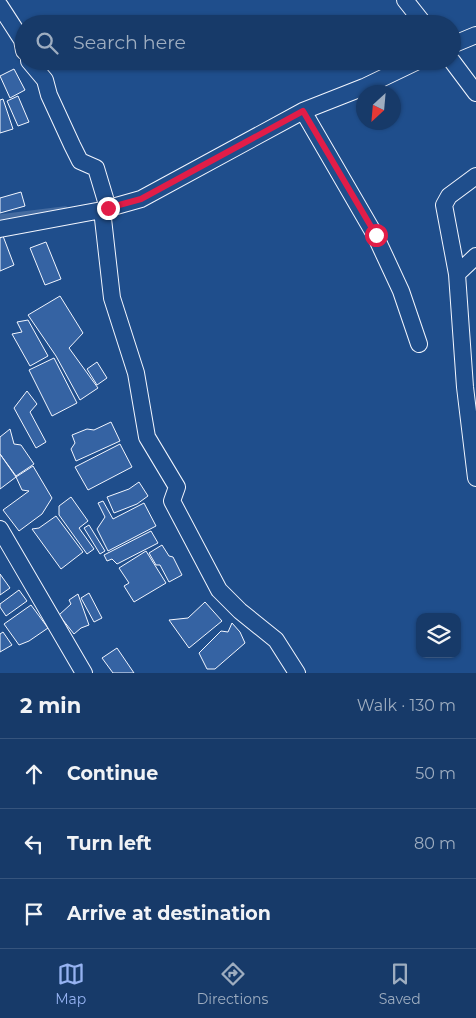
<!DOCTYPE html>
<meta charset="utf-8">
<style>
:root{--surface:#173a69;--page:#20416f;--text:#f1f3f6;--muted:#9eadc0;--line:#36547d;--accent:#95b2f1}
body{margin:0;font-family:Montserrat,sans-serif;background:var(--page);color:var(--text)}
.controls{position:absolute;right:15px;bottom:15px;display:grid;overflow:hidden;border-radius:10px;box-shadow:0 1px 4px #0004}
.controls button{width:45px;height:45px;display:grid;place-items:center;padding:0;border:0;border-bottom:1px solid var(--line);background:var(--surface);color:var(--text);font:25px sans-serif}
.compass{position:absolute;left:356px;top:85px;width:45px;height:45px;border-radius:50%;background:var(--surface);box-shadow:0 1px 4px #0004;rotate:206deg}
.stop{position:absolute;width:15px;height:15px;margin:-11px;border:4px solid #e11d48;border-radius:50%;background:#fff}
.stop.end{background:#e11d48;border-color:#fff;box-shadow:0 1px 5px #0008}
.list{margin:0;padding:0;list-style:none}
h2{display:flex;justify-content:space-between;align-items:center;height:65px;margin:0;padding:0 20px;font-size:21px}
h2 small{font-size:16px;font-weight:400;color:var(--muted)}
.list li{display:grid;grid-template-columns:32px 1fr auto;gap:15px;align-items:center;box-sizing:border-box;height:70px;padding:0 20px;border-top:1px solid var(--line)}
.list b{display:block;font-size:19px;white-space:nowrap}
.list em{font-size:16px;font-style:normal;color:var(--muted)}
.icon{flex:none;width:28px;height:28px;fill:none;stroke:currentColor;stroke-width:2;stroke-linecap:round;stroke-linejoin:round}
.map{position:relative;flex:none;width:476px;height:673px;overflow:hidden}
.search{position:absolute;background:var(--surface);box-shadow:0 1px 4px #0004;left:15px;right:15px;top:15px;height:55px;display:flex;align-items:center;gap:12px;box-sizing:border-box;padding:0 18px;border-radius:28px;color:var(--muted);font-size:19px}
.sheet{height:275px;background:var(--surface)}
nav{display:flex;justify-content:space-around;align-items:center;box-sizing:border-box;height:70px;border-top:1px solid var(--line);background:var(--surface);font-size:14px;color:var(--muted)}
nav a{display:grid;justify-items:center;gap:2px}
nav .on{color:var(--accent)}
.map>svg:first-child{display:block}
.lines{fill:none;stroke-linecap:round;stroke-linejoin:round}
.stream{stroke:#446ba0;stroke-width:5.5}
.building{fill:#3563a3;stroke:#f2f6ff}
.street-casing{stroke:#f2f6ff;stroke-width:18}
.street{stroke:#1f4e8c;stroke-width:16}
.route{stroke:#e11d48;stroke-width:6}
</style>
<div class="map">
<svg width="476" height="673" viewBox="0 0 476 673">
<rect width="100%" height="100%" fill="#1f4e8c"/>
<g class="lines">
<!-- stream -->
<path class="stream" d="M0 217 65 209"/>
</g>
<!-- building -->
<path class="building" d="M14 69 25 90 10 98 0 76Z
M18 96 29 122 18 126 7 101Z
M3 99 13 129 0 133V100Z
M21 192 25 206 0 213V198Z
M3 236 14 265 0 271V238Z
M46 242 61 279 45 285 30 248Z
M60 296 83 333 69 348 98 388 80 400 56 356 28 315Z
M28 320 48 356 30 366 12 334 22 332 17 322Z
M54 358 77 403 52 416 29 370Z
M97 362 107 378 97 385 87 369Z
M27 391 37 404 30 412 46 442 36 448 14 408Z
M111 422 120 441 76 461 71 449 75 443 72 435 87 429 94 430Z
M10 429 14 444 21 445 34 464 16 476 0 454V437Z
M120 444 132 467 88 490 75 467Z
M0 454 16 477 0 489Z
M33 466 52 498 42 514 19 531 3 510 29 491 22 490 16 477Z
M139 482 148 496 137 504 114 513 107 497 129 489Z
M71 497 88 521 79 528 94 549 87 554 59 515V506Z
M103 501 113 519 144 503 156 526 108 551 97 529 105 517 98 503Z
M56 516 83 552 61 569 32 529 39 528Z
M89 525 105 551 100 554 84 528Z
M151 531 158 543 117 564 112 559 107 561 104 555Z
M162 545 169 556 173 557 182 575 169 582 160 565H156L149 553Z
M146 551 166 583 134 602 124 586 129 583 119 568Z
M0 574 10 588 0 595Z
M19 590 27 601 6 616 0 607V604Z
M89 593 102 618 94 622 81 598Z
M78 594 89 625 81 628 74 634 59 615 71 604 69 600Z
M205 602 222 621 189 648 169 620 188 618Z
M31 605 48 628 29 641 19 645 4 624Z
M232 623 240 632 245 643 215 669H207L199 653 221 631 228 632Z
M3 632 12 645 0 652V634Z
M117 648 134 673H113L102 658Z"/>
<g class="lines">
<!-- street casing -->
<g class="street-casing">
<path id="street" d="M405 0 424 24
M0 6 22 40 24 51
M452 45 476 35
M29 61 45 80 49 95 72 145 80 161 96 168 108 208
M452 61 476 93
M303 111 375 235 401 291 419 344
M476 176 449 196 444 205 457 274 465 387 476 478
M102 210 112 298 136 373 147 437 177 487 172 501 219 590 240 611 276 640 297 673
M0 229 102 210 141 199 303 111 364 87 418 61
M457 274 476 256
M0 529 84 673"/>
</g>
<!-- street -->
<use href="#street" class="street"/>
</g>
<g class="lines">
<!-- route -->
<path class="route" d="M108 208 141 199 303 111 376 235"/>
</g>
</svg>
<div class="controls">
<button><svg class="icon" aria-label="layers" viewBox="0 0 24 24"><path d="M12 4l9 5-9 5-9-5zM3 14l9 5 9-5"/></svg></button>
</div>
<svg class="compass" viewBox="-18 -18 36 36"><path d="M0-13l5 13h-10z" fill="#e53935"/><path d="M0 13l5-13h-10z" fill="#9eadc0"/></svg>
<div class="stop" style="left:376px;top:235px"></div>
<div class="stop end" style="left:108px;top:208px"></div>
<div class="search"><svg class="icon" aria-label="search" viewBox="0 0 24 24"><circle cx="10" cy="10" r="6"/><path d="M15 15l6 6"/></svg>Search here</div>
</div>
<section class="sheet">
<h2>2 min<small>Walk · 130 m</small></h2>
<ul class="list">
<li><svg class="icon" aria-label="ahead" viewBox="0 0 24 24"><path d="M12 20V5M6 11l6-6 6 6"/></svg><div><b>Continue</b></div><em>50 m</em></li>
<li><svg class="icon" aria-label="left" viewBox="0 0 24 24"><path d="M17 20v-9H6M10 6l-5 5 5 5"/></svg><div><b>Turn left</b></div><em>80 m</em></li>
<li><svg class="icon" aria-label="arrive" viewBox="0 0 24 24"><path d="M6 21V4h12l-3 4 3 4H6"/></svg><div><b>Arrive at destination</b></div></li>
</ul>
</section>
<nav>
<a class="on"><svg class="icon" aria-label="map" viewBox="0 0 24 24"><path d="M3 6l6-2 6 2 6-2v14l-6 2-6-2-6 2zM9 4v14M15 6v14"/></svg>Map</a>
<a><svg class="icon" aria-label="directions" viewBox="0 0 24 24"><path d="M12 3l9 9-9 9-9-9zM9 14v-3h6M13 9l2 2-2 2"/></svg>Directions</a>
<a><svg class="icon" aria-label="saved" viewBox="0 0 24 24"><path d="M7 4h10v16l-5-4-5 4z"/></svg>Saved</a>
</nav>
